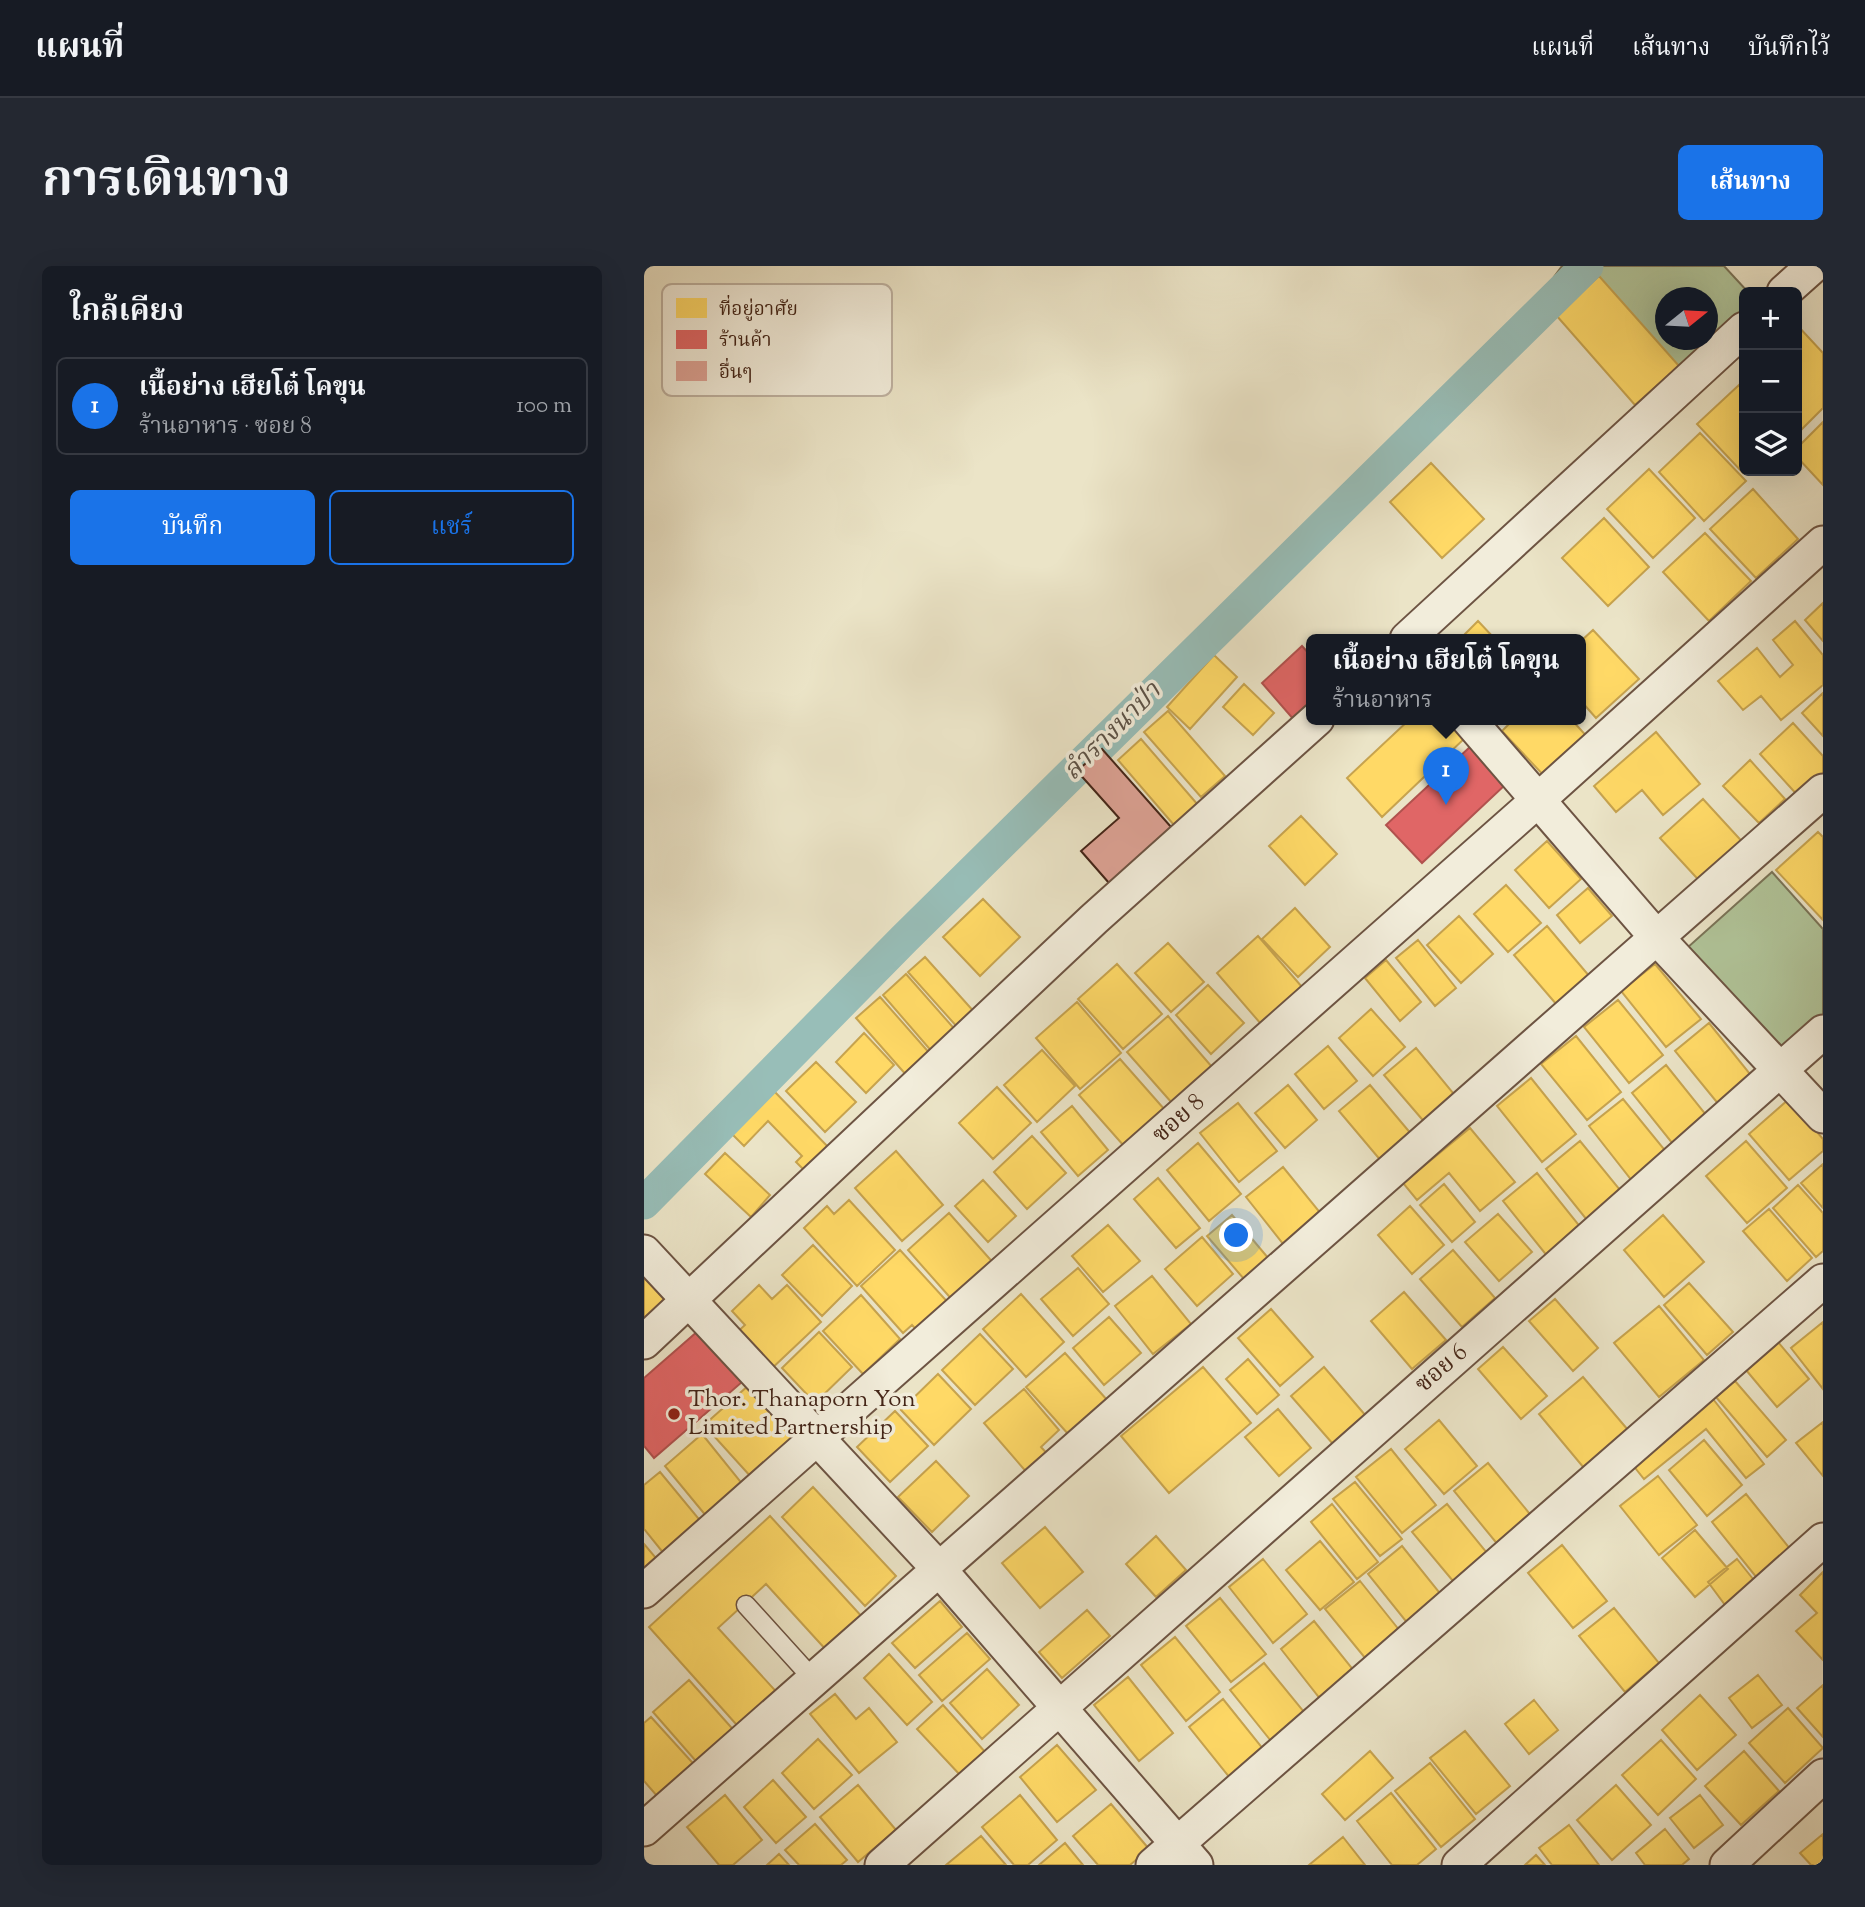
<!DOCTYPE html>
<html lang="th">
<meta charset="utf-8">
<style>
:root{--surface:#171b24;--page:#242831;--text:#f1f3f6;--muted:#9ea1a6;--line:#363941;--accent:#1a73e8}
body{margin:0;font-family:"Sorts Mill Goudy","Noto Serif Thai",serif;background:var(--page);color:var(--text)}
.controls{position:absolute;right:21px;top:21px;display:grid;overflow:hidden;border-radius:10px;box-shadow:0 7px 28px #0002}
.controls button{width:63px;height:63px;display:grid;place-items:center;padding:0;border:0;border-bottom:2px solid var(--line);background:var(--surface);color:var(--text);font:35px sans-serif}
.compass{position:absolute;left:1011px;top:21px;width:63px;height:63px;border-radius:50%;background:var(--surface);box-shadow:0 7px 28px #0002;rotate:72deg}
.you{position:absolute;left:593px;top:970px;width:24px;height:24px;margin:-18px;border:5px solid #fff;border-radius:50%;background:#1a73e8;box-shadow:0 0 0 10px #1a73e833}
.badge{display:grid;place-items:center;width:46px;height:46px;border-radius:50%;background:var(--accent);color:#fff;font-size:23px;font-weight:700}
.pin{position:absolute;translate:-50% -58px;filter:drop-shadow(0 2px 4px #0008)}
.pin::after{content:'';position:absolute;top:37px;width:24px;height:21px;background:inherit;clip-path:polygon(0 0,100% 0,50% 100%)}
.popup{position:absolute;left:662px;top:368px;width:280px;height:91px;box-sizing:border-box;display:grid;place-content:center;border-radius:10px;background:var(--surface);filter:drop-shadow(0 2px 5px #0005);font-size:23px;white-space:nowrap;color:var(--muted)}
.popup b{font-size:26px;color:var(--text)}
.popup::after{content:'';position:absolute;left:50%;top:100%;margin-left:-14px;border:14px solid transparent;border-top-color:var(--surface)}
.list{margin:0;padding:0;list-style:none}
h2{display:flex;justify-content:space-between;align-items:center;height:91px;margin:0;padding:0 28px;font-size:30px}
h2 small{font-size:23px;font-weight:400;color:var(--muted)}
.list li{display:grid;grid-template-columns:46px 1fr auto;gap:21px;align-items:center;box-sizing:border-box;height:98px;margin:0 14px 14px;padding:0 14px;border:2px solid var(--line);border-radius:10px}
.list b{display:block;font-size:26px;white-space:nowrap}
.list p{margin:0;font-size:23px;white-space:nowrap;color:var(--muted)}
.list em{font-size:23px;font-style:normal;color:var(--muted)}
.actions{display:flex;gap:14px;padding:21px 28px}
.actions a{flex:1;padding:16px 0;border:2px solid var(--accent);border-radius:10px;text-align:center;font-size:24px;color:var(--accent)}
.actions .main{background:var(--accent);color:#fff}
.icon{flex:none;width:38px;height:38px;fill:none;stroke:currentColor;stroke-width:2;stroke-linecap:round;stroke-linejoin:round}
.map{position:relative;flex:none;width:1179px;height:1599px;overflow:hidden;border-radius:10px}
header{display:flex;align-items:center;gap:42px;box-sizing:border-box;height:98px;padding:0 35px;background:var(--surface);border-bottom:2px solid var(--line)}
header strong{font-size:33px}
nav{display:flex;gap:38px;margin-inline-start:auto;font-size:24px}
.intro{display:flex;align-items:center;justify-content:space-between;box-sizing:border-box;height:168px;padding:0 42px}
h1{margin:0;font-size:49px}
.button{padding:18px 32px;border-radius:10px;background:var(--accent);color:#fff;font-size:24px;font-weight:700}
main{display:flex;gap:42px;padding:0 42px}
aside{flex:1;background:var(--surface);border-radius:10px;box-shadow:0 7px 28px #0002}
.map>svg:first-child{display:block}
.green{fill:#b1c59a;stroke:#7a7458;stroke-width:2;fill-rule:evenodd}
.homes{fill:#ffd966;stroke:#c7a34e;stroke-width:2}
.shops{fill:#e06666;stroke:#b1524e;stroke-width:2}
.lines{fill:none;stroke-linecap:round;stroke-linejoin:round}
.canal{stroke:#98beb8;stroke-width:33}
.building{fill:#dea396;stroke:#432417;stroke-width:2}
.lane-casing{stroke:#6d5443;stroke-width:21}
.street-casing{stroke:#6d5443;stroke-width:37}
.lane{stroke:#f2eddb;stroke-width:18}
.street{stroke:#f2eddb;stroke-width:33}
.poi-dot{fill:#8f2418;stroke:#f2eddb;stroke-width:2.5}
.labels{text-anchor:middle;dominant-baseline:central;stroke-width:7;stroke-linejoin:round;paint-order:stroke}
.street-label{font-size:24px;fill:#432417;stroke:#f2eddb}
.poi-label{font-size:24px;fill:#432417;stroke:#f2eddb;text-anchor:start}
.water-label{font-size:26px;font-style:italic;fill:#5c5247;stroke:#f2eddb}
.key{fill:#f2eddb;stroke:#beb1a0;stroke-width:2}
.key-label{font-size:19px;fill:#432417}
</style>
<header>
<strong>แผนที่</strong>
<nav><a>แผนที่</a><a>เส้นทาง</a><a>บันทึกไว้</a></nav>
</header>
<div class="intro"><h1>การเดินทาง</h1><a class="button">เส้นทาง</a></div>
<main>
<aside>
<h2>ใกล้เคียง<small></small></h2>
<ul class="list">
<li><span class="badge">1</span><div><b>เนื้อย่าง เฮียโต๋ โคขุน</b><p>ร้านอาหาร · ซอย 8</p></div><em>100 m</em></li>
</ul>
<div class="actions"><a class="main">บันทึก</a><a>แชร์</a></div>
</aside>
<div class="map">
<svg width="1179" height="1599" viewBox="0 0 1179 1599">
<rect width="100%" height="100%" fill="#ebe4c7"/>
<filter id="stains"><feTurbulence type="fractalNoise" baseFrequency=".00286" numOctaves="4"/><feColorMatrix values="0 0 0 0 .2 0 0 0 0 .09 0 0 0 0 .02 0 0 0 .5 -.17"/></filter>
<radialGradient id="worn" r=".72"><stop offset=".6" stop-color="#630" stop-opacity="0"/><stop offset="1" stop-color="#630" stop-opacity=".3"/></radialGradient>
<!-- green -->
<path class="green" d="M918 0H1080L1104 26H1100V49L1018 126 910 11ZM1022 32H1064V74H1022Z
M1128 606 1179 663V759L1142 792 1043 682Z"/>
<!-- homes -->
<path class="homes" d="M955 10 1035 100 991 139 912 49Z
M1153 59 1179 87V142L1154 167Z
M1095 119 1100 125 1102 205 1099 207 1053 158Z
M1179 156V219L1153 191V182Z
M1056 167 1102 215 1060 255 1015 206Z
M787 197 840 253 798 292 746 236Z
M1005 203 1051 252 1009 292 963 243Z
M1109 223 1154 273 1112 312 1066 263Z
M960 252 1005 301 964 340 918 292Z
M1061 267 1107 315 1065 355 1019 306Z
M1179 337V375L1161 354Z
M834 355 851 373H816Z
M1151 355 1179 389V419L1137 454 1117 430 1099 444 1074 415 1113 382 1136 411 1149 399 1129 374Z
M949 364 995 413 952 452 937 435V375Z
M570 389 593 411 546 463 523 441Z
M600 418 630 447 609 469 579 441Z
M1179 427V470L1158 447Z
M524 445 581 510 557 531 500 466Z
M766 453H806L822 471 738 551 703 512Z
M870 453H927L946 474 904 514 858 465Z
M1149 457 1179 490V512L1156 532 1116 488Z
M1012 466 1056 518 1019 549 998 524 972 546 950 520Z
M497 473 554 539 530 559 474 494Z
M1106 494 1141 533 1115 557 1079 520Z
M1059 533 1104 582 1062 622 1016 572Z
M657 550 693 588 661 619 625 580Z
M1174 566 1179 571V654L1132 604Z
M903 575 937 613 905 642 871 604Z
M862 619 897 657 864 686 830 648Z
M944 622 968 650 936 677 913 649Z
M339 633 376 671 336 710 299 671Z
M651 642 686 681 654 711 618 673Z
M815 650 849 688 817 717 783 679Z
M903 660 946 711 913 739 870 689Z
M614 670 658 721 617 758 573 707Z
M774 674 812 722 791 740 752 692Z
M524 677 560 716 527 746 491 707Z
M281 691 332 748 315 763 264 706Z
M742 694 777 736 756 755 721 712Z
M473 698 518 748 479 783 434 733Z
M1011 698 1057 753 1022 781 977 725Z
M262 708 314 767 290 788 239 729Z
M564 719 600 757 567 788 532 749Z
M236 731 288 790 264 811 212 752Z
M974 734 1019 789 985 817 940 761Z
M433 736 477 787 436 823 392 772Z
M727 743 761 781 729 810 695 772Z
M524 750 568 801 528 837 483 786Z
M1065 757 1110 813 1076 840 1031 785Z
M220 767 250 799 222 827 192 796Z
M932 770 977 826 943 854 897 798Z
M684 780 713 815 680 843 651 808Z
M772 782 814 833 783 859 740 809Z
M398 784 431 820 393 856 360 819Z
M476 793 521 844 480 880 435 829Z
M172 796 212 836 181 866 142 825Z
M1022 799 1067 855 1033 883 988 827Z
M887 812 932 868 898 896 853 840Z
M644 819 673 854 641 882 611 847Z
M726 819 768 869 738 896 695 845Z
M353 821 387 857 349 893 315 857Z
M129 824 188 885 164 908 152 896 158 890 124 855 100 880 86 866Z
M979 833 1024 888 989 916 945 860Z
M1145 833 1179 873V885L1145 914 1105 868Z
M594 837 633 885 595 916 556 867Z
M428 840 464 884 434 910 397 866Z
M826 862 871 916 836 945 805 907 773 934 759 917Z
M388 870 422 907 383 943 350 906Z
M936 875 981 930 947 959 902 903Z
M1102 875 1143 922 1103 957 1062 910Z
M554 877 597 928 565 955 523 904Z
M252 885 299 939 258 975 211 922Z
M81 887 126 929 107 951 61 908Z
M1179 898V942L1157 917Z
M639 901 678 949 640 979 602 931Z
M893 907 938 963 904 991 859 935Z
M514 912 556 962 532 982 490 933Z
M339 914 372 950 344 976 311 940Z
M800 918 831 956 808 976 776 939Z
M1154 919 1179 947V985L1172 991 1129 942Z
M205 934 251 984 213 1020 160 962 183 940 190 948Z
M766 940 800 979 768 1008 734 969Z
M1125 943 1168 992 1143 1015 1099 965Z
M305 947 352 1000 311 1037 264 984Z
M854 948 888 986 855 1015 821 976Z
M588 949 630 999 606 1020 563 970Z
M1019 949 1060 996 1020 1031 980 984Z
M464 959 496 995 459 1026 428 990Z
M558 971 589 1008 553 1040 521 1003Z
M169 979 208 1020 178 1050 138 1009Z
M256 984 309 1042 278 1070 268 1059 259 1067 217 1020Z
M809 984 851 1032 818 1061 776 1013Z
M434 1002 465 1038 429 1070 397 1033Z
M0 1006 30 1039 0 1066Z
M508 1010 547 1058 509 1088 471 1040Z
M1045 1017 1089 1066 1063 1089 1020 1039Z
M115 1019 128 1033 143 1019 177 1056 124 1106 90 1069 101 1059 88 1045Z
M760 1026 802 1074 768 1103 727 1055Z
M377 1028 420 1076 382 1111 339 1063Z
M217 1029 256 1073 219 1108 179 1065Z
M911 1033 954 1082 929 1105 885 1055Z
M1015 1040 1060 1094 1015 1131 970 1077Z
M627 1043 669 1091 636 1120 594 1072Z
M465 1051 497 1087 460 1119 429 1082Z
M1179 1056V1123L1147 1082Z
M175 1066 208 1101 171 1137 138 1102Z
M336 1068 369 1103 331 1139 298 1104Z
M1129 1070 1165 1113 1133 1141 1097 1098Z
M859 1081 903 1130 877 1153 834 1103Z
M421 1087 464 1135 425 1169 382 1121Z
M604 1093 635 1129 613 1148 582 1113Z
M559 1101 607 1157 525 1227 477 1170Z
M680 1101 722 1150 689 1178 647 1130Z
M294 1108 327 1143 290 1179 257 1144Z
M939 1111 984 1164 940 1202 895 1148Z
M1091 1115 1142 1174 1123 1191 1072 1131Z
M105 1119 152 1172 108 1212 60 1159Z
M380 1123 415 1164 397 1181 406 1191 385 1209 340 1157Z
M1069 1133 1120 1198 1102 1212 1062 1163 1000 1213 988 1198Z
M634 1143 667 1182 635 1210 601 1171Z
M251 1145 284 1180 246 1216 213 1181Z
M795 1154 833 1200 800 1228 761 1183Z
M1179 1156V1210L1152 1177Z
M58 1168 100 1220 63 1251 21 1200Z
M1060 1174 1098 1219 1063 1250 1025 1204Z
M747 1183 792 1239 758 1267 712 1211Z
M292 1195 325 1230 288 1266 254 1231Z
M844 1197 890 1253 855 1280 810 1225Z
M16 1206 59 1258 21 1289 0 1263V1219Z
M1014 1210 1053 1259 1015 1289 976 1240Z
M711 1216 758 1273 736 1290 689 1233Z
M169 1221 252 1310 221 1340 138 1251Z
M1102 1228 1147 1284 1113 1312 1068 1256Z
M688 1238 734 1296 713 1313 667 1256Z
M803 1238 848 1293 814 1321 768 1266Z
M126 1250 220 1353 184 1386 122 1318 74 1362 138 1432 100 1467 5 1361Z
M401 1261 439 1306 396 1342 358 1297Z
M1051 1264 1084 1303 1051 1331 1018 1292Z
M512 1270 542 1304 512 1331 482 1298Z
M676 1275 710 1316 676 1344 642 1304Z
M0 1278 17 1298 0 1312Z
M918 1279 963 1335 929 1362 884 1307Z
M758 1280 803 1336 769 1364 724 1308Z
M619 1293 663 1348 629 1377 585 1321Z
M1093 1293 1117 1323 1087 1347 1064 1316Z
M1179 1306V1394L1152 1365 1173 1347 1156 1329Z
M716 1315 760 1370 726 1398 681 1343Z
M576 1332 622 1388 587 1416 542 1360Z
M296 1335 318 1361 271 1402 248 1377Z
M970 1342 1015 1397 981 1426 935 1370Z
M443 1344 466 1370 418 1412 395 1386Z
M670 1355 715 1411 681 1439 637 1383Z
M323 1367 346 1393 298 1435 275 1409Z
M531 1371 576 1426 542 1455 497 1399Z
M245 1388 288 1436 263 1459 220 1412Z
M620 1397 665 1452 631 1480 586 1424Z
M343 1403 375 1439 338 1473 306 1437Z
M1114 1409 1138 1439 1108 1462 1085 1432Z
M484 1411 529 1467 495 1495 450 1439Z
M45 1414 94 1469 58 1502 9 1446Z
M1179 1419V1471L1153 1442Z
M191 1428 212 1453 225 1442 253 1476 215 1507 166 1448Z
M1056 1429 1092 1469 1053 1504 1018 1464Z
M579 1433 624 1489 590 1517 545 1461Z
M890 1434 914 1464 885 1488 861 1458Z
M299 1439 342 1487 317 1510 273 1463Z
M1144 1442 1179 1482 1141 1517 1105 1477Z
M7 1451 56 1505 20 1538 0 1515V1457Z
M821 1465 866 1520 832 1548 786 1492Z
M174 1473 208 1509 170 1543 138 1507Z
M1017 1474 1052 1513 1014 1549 978 1509Z
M413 1479 452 1524 413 1556 376 1511Z
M726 1485 749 1512 701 1554 678 1528Z
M1100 1485 1135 1525 1097 1559 1061 1520Z
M786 1497 831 1553 797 1581 751 1525Z
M129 1514 162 1551 132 1577 100 1541Z
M214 1519 252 1564 214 1596 176 1551Z
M972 1519 1007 1559 968 1594 933 1554Z
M747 1527 792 1583 773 1599H748L713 1555Z
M81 1529 118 1574 89 1599H75L43 1561Z
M376 1529 413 1574 384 1599H370L338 1561Z
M1056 1529 1079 1559 1050 1582 1026 1552Z
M467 1538 505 1583 486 1599H454L429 1570Z
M171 1558 203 1594 197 1599H155L141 1584Z
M925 1559 955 1599H908L895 1582Z
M1021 1563 1045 1593 1038 1599H1001L992 1587Z
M1179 1568V1599H1167L1156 1587Z
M337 1570 362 1599H302Z
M699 1571 721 1599H665Z
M421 1577 439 1599H395Z
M135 1588 145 1599H123Z
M892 1589 901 1599H881Z"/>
<!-- shops -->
<path class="shops" d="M658 380 667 390V441L651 455 618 417Z
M827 480 862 518 778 597 742 559Z
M54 1065 98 1116 10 1192 0 1180V1112Z"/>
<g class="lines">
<!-- canal -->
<path class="canal" d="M0 937 260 673 943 0"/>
</g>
<!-- building -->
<path class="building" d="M458 483 535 570 472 625 437 585 475 552 433 505Z"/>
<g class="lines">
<!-- lane casing -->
<g class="lane-casing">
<path id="lane" d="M102 1339 169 1413"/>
</g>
<!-- street casing -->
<g class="street-casing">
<path id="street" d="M1140 26 1169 0
M763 373 1100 63
M824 453 1014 673 1179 850
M0 986 294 1302 552 1599
M0 1076 450 653 673 453
M0 1325 894 534 1179 277
M0 1563 1179 525
M238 1599 1179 766
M509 1599 1179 1015
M815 1599 1179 1274
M1083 1599 1179 1510"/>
</g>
<!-- lane -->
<use href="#lane" class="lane"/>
<!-- street -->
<use href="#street" class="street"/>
</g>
<!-- markers -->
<circle class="poi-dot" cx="30" cy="1148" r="7"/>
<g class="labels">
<!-- street labels -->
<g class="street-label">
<text transform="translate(535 853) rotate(-42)">ซอย 8</text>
<text transform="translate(798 1103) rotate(-41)">ซอย 6</text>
</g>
<!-- poi labels -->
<g class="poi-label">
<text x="44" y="1134">Thor. Thanaporn Yon<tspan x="44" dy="28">Limited Partnership</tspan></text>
</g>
<!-- water labels -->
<g class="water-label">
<text transform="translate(469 466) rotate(-45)">ลำรางนาป่า</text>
</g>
</g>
<!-- legend -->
<rect x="18" y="18" width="230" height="112" rx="10" class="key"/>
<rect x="32" y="32" width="31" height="20" fill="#ffd966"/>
<rect x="32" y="64" width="31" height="19" fill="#e06666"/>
<rect x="32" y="95" width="31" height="20" fill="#dea396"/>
<g class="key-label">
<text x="75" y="49">ที่อยู่อาศัย</text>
<text x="75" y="80">ร้านค้า</text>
<text x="75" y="112">อื่นๆ</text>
</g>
<rect width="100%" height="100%" filter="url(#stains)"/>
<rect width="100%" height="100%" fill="url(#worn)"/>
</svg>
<div class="controls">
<button>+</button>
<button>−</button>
<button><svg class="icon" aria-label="layers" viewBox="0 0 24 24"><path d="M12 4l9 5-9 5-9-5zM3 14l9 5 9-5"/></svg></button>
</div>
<svg class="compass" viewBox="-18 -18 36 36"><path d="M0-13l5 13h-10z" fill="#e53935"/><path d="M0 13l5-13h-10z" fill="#9ea1a6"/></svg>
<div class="you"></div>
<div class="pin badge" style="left:802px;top:539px">1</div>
<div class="popup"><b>เนื้อย่าง เฮียโต๋ โคขุน</b>ร้านอาหาร</div>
</div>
</main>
